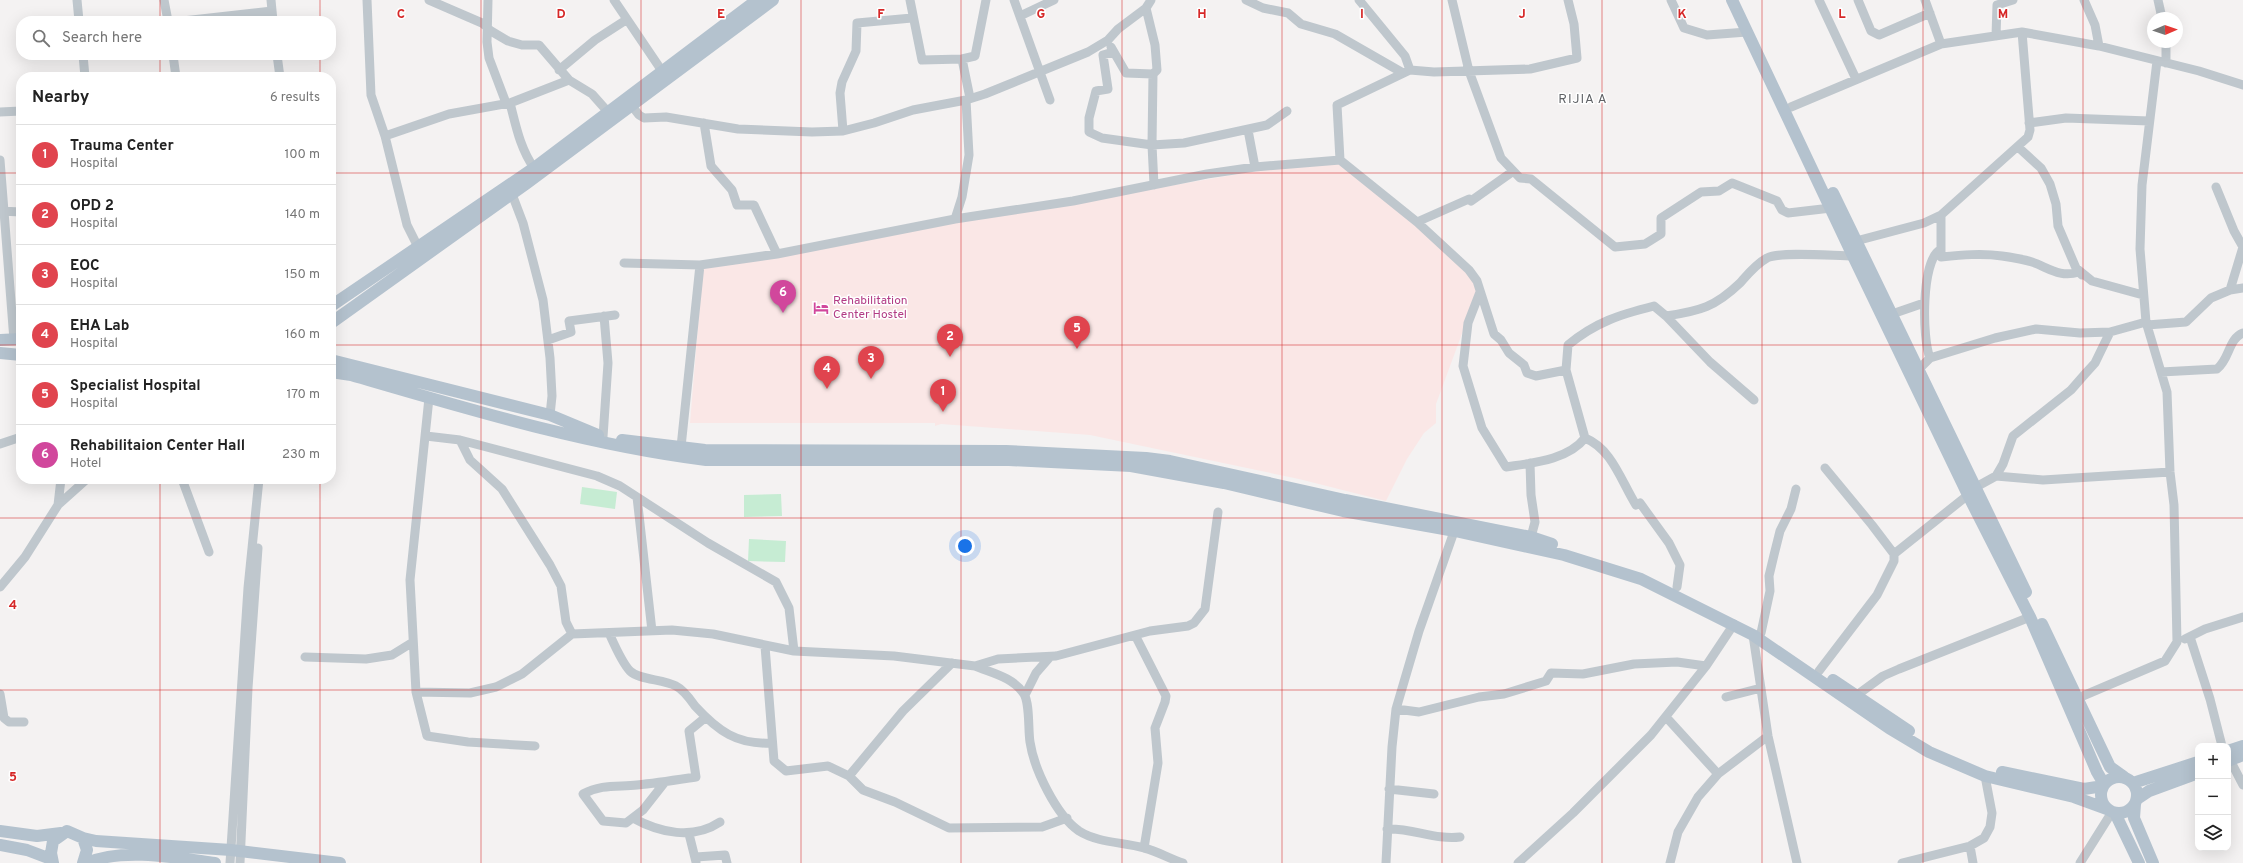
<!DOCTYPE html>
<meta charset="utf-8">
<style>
:root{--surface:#fff;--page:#f6f6f6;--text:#222;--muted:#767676;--line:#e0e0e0;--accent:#2b7dd5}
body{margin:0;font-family:Overpass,sans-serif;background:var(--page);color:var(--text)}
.controls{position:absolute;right:12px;bottom:12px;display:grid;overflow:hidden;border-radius:8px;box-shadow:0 4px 16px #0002}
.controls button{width:36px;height:36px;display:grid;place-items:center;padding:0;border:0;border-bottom:1px solid var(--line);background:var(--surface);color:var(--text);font:20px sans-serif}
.compass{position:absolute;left:2147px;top:12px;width:36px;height:36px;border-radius:50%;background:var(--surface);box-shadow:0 4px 16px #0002;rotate:88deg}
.you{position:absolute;left:965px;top:546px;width:14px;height:14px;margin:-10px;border:3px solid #fff;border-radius:50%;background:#1a73e8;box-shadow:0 0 0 6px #1a73e833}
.badge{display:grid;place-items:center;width:26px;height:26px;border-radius:50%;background:var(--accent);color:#fff;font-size:13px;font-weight:700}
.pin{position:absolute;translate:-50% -33px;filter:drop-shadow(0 1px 2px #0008)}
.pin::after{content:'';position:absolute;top:21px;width:14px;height:12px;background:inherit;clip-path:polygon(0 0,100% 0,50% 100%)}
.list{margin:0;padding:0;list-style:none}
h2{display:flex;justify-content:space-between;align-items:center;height:52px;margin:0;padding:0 16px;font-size:17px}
h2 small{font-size:13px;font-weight:400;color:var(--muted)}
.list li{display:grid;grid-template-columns:26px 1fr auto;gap:12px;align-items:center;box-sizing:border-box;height:60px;padding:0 16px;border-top:1px solid var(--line)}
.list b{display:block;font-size:15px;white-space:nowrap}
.list p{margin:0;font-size:13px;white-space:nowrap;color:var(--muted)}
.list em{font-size:13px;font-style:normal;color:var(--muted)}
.icon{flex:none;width:22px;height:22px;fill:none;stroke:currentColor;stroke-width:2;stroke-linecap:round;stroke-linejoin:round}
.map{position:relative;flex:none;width:2243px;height:863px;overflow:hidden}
.search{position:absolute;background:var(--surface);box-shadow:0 4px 16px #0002;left:16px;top:16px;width:320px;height:44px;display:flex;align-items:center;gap:10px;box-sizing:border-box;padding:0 14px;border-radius:16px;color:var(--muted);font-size:15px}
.panel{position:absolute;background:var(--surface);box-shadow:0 4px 16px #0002;left:16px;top:72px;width:320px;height:412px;border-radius:16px}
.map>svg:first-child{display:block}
.medical{fill:#fae7e6}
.green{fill:#c6ecd3}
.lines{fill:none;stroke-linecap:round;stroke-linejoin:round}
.minor{stroke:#bfc7cd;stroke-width:9}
.major{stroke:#b4c2ce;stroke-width:12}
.grid{fill:none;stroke:#d62828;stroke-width:1;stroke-opacity:0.55}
.labels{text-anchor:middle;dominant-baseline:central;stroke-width:3;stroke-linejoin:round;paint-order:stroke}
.hotel-label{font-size:12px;fill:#b23c85;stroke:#fff;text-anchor:start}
.neighbourhood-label{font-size:13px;letter-spacing:1px;fill:#5f6266;stroke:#fff}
.grid-label{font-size:13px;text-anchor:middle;font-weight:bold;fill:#d62828;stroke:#fff;stroke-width:3;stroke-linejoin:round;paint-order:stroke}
</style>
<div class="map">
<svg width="2243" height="863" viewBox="0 0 2243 863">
<rect width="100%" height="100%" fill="#f4f2f2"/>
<!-- medical -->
<path class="medical" d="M1332 158 1404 215 1473 277 1477 293 1436 404V423L1424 433 1407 459 1386 501 1299 479 1090 435 941 424 935 426V423H690L703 266Z"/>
<!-- green -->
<path class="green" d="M582 487 617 492 615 509 580 504Z
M781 494 782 516 744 517V495Z
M749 539 786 541 785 562 748 561Z"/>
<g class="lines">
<!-- minor -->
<path class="minor" d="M77 0 79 21
M164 0 168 21
M271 0 273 21
M367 0 371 95 385 136 407 225 418 247
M429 0 482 23 491 31 508 41 522 45H539L569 80 592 94 608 112
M488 0 487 42 489 58 506 103
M614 0 662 71
M910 0 922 60 962 59 975 56 986 0
M1014 0 1050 100
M1246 0 1263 8 1288 13 1301 24 1335 34 1403 73
M1359 0 1405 56 1410 70
M1452 0 1469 71 1501 158 1520 178 1531 179 1615 247 1645 244 1661 234V218L1701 192 1719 191 1732 183 1777 201 1782 210 1788 213 1831 208
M1671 0 1684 28 1707 35 1747 32
M1819 0 1856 79
M1858 0 1871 31 1879 35 1930 13
M1925 0 1941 44
M2084 0 2095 25 2099 46
M2158 0 2162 18
M1146 8 1155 45 1157 70 1153 74
M1020 16 1054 0
M183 21 272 11
M1996 36 1997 5 2013 0
M2166 42V63
M1111 47 1126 73 1153 74 1152 145 1154 185
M1113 52 1103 55 1108 89 1096 91 1089 118V132L1102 138 1152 145 1184 143 1267 125 1287 111
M83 55 85 77
M173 55 176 77
M277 55 280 77
M962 59 970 98
M559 70 595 40 626 20
M510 103C516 126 520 148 534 168
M632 106 639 115 644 118 666 117 738 129 812 132 843 131 874 123 913 110 966 100 985 94 1088 52 1108 40 1118 29 1146 8 1151 0
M1791 107 1941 44 2022 32 2099 46 2199 71 2243 85
M0 112 21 111
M704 123 711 166 732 190 737 205H754L777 254
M2029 123 2066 118 2149 121
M1248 130 1255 167
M843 131 840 93 842 82 856 51 857 23 912 18
M385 136 449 114 510 103 569 80
M2018 147 2041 168 2050 184 2056 204 2058 226 2076 268 2092 281 2143 295
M0 160 14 340
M1340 160 1337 105 1410 70 1434 72 1530 69 1577 58 1574 24 1568 0
M2216 187 2234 231 2243 247 2230 290
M512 194 523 223 543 300 550 358 552 396 550 415
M0 211 21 212
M955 219 962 197 969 155 966 100
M1417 222 1469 199 1471 201 1512 172
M1856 241 1924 223 1941 215 2028 137 2030 130 2022 32
M1941 256V215
M1941 257C1961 255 1982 253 2002 256 2009 257 2026 260 2032 262 2049 268 2060 278 2079 272L2082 275
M624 263 700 265
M1480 292 1468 323 1463 366 1482 428 1506 467C1532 463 1568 460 1585 438L1566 370 1568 345C1596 322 1619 315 1654 306L1666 316 1710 362 1754 400
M1892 314 1924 303
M1666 316C1700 311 1715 307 1740 283 1748 274 1756 264 1767 258 1782 251 1834 256 1853 256
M2147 325 2186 322 2211 298 2230 290 2243 288
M548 340 571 332 569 321 615 315
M1930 358C1922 339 1921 261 1940 250V253
M1918 370 1930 358 1995 338 2036 329 2080 333 2110 332
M2161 372 2217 369C2230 359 2228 339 2243 333
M429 398 410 580 416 692 427 736 468 742 535 746
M426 436 460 440 470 460 502 489 550 565 561 586 566 622 572 634
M603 437 608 363 604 316
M1585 438C1612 449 1621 481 1636 505L1640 503 1669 543 1680 565 1677 587
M460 440 597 476 620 486 708 543 776 582 789 608 794 651
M0 444 21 437
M681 447 700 265 777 254 955 219 1073 201 1207 174 1255 167 1340 160 1417 222 1469 270 1477 281 1494 334 1501 340 1509 353 1524 365 1527 373 1536 376 1566 370
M1530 463 1531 495 1535 522 1531 537
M1996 476 2043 480 2170 472
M182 479 209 552
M1976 487 1996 476 2003 464 2013 436 2071 390 2085 374 2095 363 2110 332 2146 322
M637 497 652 631
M58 505 87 479
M1894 554 1968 495
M0 587 25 557 58 505 61 479
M609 633C614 644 622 663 630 671 639 680 663 679 676 686 684 690 690 699 695 706 718 731 737 745 772 743
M1761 633 1770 591 1769 576 1774 555 1780 531 1791 509 1796 489
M1135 635 1166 696 1165 702 1155 728 1158 763 1144 848
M1753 635 1768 736 1797 863
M2190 637 2210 699 2222 746
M2185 639 2205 629 2243 617
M765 646 774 761 786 771 828 766 849 776 863 790 895 802 949 828 1042 827 1067 818
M305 657 366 659 392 655 413 642
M975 666C992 673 1013 677 1024 694 1030 704 1028 730 1030 742 1034 769 1056 815 1079 831 1098 843 1123 842 1144 848 1157 851 1170 859 1183 863
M1819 671 1877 595 1894 561V554L1872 525 1825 468
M416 692 470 693 496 687 522 674 572 634 672 630 713 634 794 651 894 656 975 666 998 659 1056 656 1150 631 1188 626 1194 623 1205 609 1218 512
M0 694 4 718 9 722H24
M1025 695 1036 673 1049 658
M1857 695 1883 676 1899 669 2030 617
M1726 697 1761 688
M2078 698 2165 661 2177 642 2174 505 2170 472 2167 392 2146 322 2140 249 2142 185 2157 61
M1396 709 1419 712 1479 697 1504 694 1546 681 1551 673 1583 674 1634 664 1677 662 1706 666
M1666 717 1718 774
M2230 760 2243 785
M849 776 903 711 952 663
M665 782 643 810 626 823 603 821 583 794C601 784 618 787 637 785 657 783 676 780 696 777L689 731 706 717
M1389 789 1434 794
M633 818C660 833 693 840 720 822
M1387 829C1413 828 1435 840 1460 837
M689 834 696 862
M1970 846 1973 863
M696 857 725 855 727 863
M230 863 248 588 259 479
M240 863 248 688 258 548
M1386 863 1392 747 1396 709 1419 631 1456 526
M1518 863 1573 813 1651 735 1706 666 1734 624
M1670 863 1678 832 1698 797 1718 774 1768 736
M1902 863 1970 846 1984 838 1990 827 1992 813 1985 776
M2080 863 2112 812"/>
<!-- major -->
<path class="major" d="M1732 0 1853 256 1968 495 2030 617 2097 772 2104 784
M1833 193 2026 592
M331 306 534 168 757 0
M331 323 527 183 773 0
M0 340 21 339
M0 353 21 355
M331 360 550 415 598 435
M331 372 351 375C468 409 586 445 706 460H1009L1131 466 1224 483 1343 511 1455 531 1564 555 1641 579 1753 635 1889 728 1929 752 1985 776 2074 797 2107 809
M622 440 705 450 1006 451 1146 458 1170 461 1345 500 1531 537 1552 544
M2042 624 2110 767 2124 777
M1833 680 1909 731
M2228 751 2243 746
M2228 761 2243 755
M2002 772 2084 789 2103 786
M2101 795a18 18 0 1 1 36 0a18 18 0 1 1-36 0Z
M2133 783 2198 762
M2137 799 2149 791 2198 773
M2135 804 2134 818 2153 863
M2115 813 2139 863
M0 831 37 836 61 833
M83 838 96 841 231 850 340 863
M0 845 27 850 51 859
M53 863 51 853 53 841 67 831 83 838 87 850 83 863
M87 863C123 847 178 858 215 863"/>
</g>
<!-- grid -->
<path class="grid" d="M160 0V21M320 0V21M481 0V863M641 0V863M801 0V863M961 0V863M1122 0V863M1282 0V863M1442 0V863M1602 0V863M1762 0V863M1923 0V863M2083 0V863M160 55V77M320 55V77M0 173H21M331 173H2243M0 345H21M331 345H2243M160 479V863M320 479V863M0 518H2243M0 690H2243"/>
<!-- icons -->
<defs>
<g id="hotel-bare" transform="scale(1.2)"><path d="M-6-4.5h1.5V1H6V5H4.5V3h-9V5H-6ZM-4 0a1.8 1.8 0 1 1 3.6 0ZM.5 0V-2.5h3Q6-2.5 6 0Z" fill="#d1479c" stroke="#fff" stroke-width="2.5" paint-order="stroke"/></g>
</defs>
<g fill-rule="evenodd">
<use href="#hotel-bare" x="821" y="308"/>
</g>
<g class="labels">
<!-- hotel labels -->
<g class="hotel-label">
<text x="833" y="301">Rehabilitation<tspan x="833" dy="14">Center Hostel</tspan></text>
</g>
<!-- neighbourhood labels -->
<g class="neighbourhood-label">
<text x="1583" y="100">RIJIA A</text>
</g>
</g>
<g class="grid-label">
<text x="401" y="18">C</text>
<text x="561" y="18">D</text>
<text x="721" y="18">E</text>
<text x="881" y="18">F</text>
<text x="1041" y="18">G</text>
<text x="1202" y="18">H</text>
<text x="1362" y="18">I</text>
<text x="1522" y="18">J</text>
<text x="1682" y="18">K</text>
<text x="1842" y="18">L</text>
<text x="2003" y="18">M</text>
<text x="13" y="609">4</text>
<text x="13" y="781">5</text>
</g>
</svg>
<div class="controls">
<button>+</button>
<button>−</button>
<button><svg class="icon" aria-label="layers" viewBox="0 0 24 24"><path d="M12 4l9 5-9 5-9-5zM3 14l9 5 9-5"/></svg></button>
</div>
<svg class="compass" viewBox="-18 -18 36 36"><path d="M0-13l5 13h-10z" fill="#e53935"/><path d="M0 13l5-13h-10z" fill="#767676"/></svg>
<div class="you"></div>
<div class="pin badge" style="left:943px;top:412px;background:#e0444e">1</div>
<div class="pin badge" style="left:950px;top:357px;background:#e0444e">2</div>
<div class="pin badge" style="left:871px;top:379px;background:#e0444e">3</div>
<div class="pin badge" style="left:827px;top:389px;background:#e0444e">4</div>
<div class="pin badge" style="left:1077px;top:349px;background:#e0444e">5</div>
<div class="pin badge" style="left:783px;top:313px;background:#d1479c">6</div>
<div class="search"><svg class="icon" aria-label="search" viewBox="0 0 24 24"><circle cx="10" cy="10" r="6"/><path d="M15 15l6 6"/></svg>Search here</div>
<section class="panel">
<h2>Nearby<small>6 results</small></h2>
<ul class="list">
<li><span class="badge" style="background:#e0444e">1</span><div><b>Trauma Center</b><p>Hospital</p></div><em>100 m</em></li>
<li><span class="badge" style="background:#e0444e">2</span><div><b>OPD 2</b><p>Hospital</p></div><em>140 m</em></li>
<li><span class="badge" style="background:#e0444e">3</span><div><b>EOC</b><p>Hospital</p></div><em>150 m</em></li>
<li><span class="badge" style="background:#e0444e">4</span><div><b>EHA Lab</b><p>Hospital</p></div><em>160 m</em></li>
<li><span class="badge" style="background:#e0444e">5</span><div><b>Specialist Hospital</b><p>Hospital</p></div><em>170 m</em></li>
<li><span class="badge" style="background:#d1479c">6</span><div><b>Rehabilitaion Center Hall</b><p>Hotel</p></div><em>230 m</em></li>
</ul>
</section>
</div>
